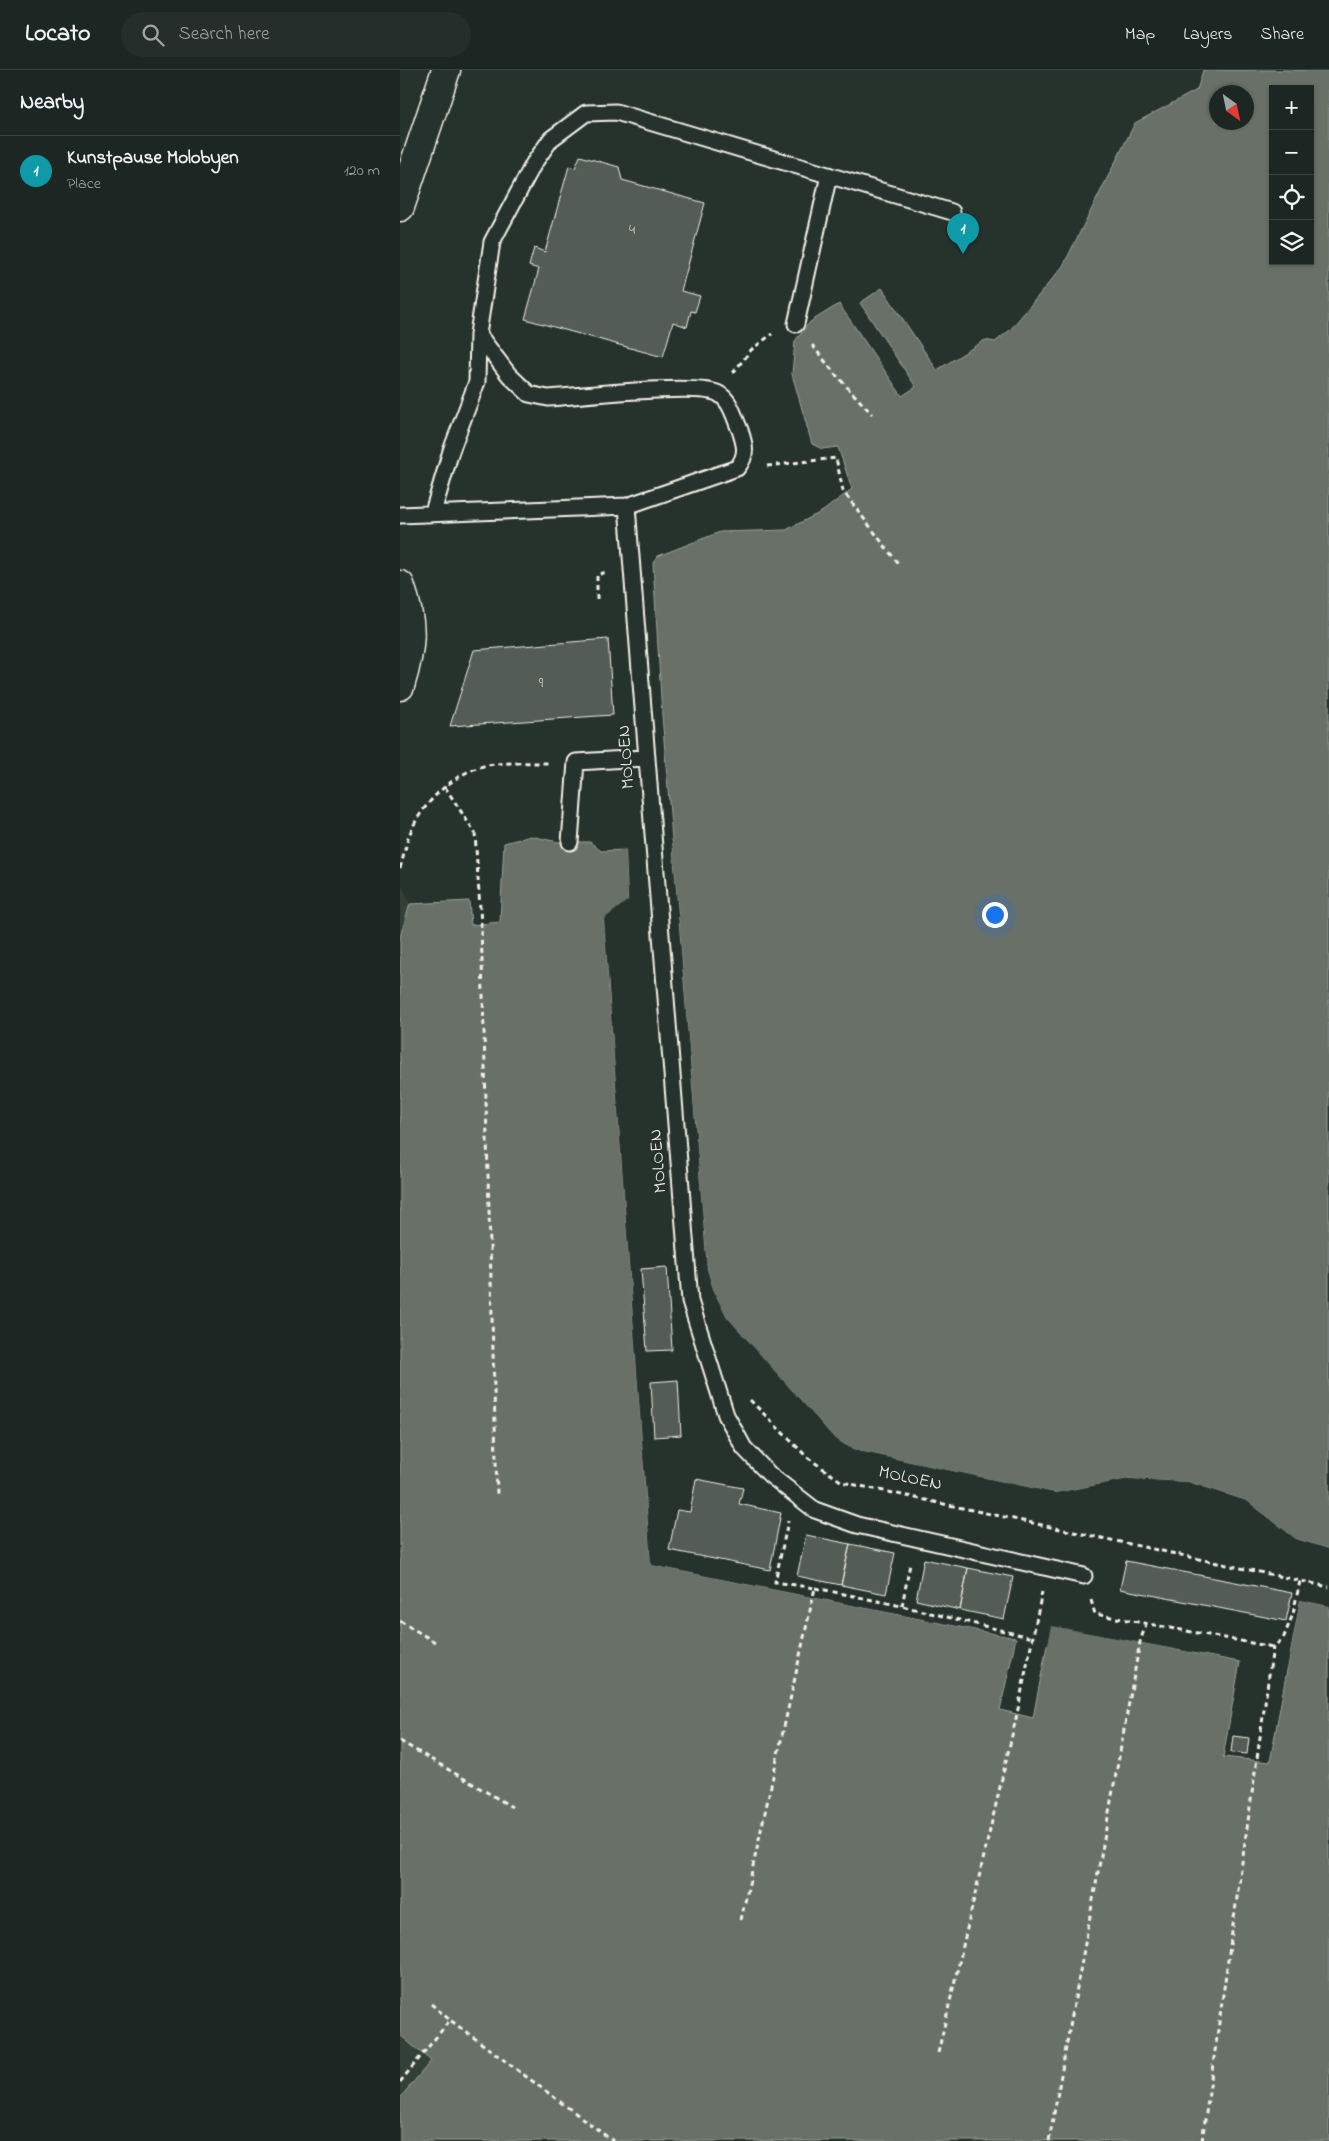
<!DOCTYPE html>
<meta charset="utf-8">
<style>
:root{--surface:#1c2622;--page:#252e2a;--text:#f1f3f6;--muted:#a0a5a5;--line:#3a4340;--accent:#8bbbb9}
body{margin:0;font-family:"Indie Flower",sans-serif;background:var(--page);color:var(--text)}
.controls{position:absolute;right:15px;top:15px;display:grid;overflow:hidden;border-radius:0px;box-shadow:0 1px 4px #0004}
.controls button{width:45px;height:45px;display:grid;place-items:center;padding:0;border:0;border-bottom:1px solid var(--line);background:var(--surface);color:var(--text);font:25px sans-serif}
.compass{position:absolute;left:809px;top:15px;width:45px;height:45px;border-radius:50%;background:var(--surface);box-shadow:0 1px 4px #0004;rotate:147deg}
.you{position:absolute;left:594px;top:844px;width:18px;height:18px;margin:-12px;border:4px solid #fff;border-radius:50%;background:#1a73e8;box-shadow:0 0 0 8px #1a73e833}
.badge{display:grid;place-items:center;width:32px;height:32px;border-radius:50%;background:var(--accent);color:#fff;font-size:16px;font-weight:700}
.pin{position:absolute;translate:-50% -41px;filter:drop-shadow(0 1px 2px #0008)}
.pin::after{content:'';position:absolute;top:26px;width:18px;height:15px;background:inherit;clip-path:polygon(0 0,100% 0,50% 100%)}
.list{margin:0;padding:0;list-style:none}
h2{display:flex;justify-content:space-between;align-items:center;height:65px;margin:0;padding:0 20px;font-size:21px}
h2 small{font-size:16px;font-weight:400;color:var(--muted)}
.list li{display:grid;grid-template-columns:32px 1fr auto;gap:15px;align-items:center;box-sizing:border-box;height:70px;padding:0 20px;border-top:1px solid var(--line)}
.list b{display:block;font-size:19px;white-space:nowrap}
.list p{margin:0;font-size:16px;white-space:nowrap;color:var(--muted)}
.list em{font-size:16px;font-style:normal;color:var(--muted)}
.icon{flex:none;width:28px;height:28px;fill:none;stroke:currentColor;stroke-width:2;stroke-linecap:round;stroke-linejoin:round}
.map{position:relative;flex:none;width:929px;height:2071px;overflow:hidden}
header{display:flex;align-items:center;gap:30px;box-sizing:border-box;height:70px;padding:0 25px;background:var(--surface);border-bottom:1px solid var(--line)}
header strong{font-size:24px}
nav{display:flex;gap:28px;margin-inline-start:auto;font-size:18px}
.search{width:350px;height:45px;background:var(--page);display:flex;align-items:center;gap:12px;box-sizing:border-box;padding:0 18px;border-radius:28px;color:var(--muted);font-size:19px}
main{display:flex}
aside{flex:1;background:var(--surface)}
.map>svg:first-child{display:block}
.built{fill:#333f39}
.water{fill:#676f68;stroke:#9fa39b;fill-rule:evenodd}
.pier{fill:#26332d}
.building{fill:#525c55;stroke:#f4f1e8}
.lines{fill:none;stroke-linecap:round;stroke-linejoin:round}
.service-casing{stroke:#f4f1e8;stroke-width:19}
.minor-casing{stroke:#f4f1e8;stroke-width:31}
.path{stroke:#f4f1e8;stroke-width:3;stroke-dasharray:5 4;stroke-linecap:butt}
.service{stroke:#26332d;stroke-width:15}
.minor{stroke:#26332d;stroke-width:28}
.labels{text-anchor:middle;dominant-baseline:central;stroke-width:4.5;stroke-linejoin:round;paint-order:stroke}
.number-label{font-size:15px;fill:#ccccc3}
.street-label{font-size:18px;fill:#f4f1e8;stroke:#26332d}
</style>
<header>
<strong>Locato</strong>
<div class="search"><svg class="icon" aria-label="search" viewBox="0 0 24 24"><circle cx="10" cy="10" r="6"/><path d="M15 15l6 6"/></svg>Search here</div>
<nav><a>Map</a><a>Layers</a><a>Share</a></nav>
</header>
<main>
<aside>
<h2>Nearby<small></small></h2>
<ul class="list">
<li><span class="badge" style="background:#0f9aa8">1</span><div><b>Kunstpause Molobyen</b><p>Place</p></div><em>120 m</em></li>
</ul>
</aside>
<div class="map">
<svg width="929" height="2071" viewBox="0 0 929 2071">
<rect width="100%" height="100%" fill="#26332d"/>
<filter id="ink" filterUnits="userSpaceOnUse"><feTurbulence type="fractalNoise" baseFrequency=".02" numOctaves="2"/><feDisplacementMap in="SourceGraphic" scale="10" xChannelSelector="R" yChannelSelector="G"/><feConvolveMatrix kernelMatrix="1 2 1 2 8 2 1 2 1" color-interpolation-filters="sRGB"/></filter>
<g filter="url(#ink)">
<!-- built -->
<path class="built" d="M0 811 10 834 0 867Z
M0 1965 31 1991 0 2028Z"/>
<!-- water -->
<path class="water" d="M803 0H929V1479L896 1469 847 1431 788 1412 729 1409 655 1423 454 1380 435 1369 327 1247 314 1222 307 1199 262 645 253 493 258 486 320 462 386 460 423 441 452 419 438 377 422 379 412 374 392 304 395 271 410 252 439 234 502 326 516 317 460 233 482 218 537 300 585 270 595 272 610 260 663 196 735 53 797 20ZM873 19H910V191H873ZM816 22H846V52H816Z
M131 766 158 772H190L201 781 226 780 228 830 204 850 251 1495 616 1568 600 1640 633 1648 651 1555 840 1592 823 1687 870 1692 900 1530 929 1536V2071H0V2028L31 1991 0 1965V867L10 834 69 831 71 855 100 852 104 773Z"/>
<!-- pier -->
<path class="pier" d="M272 771 307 1199 314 1222 327 1247 435 1369 454 1380 655 1423 729 1409 788 1412 847 1431 896 1469 929 1479V1481L895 1471 846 1433 787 1415 729 1411 655 1425 453 1383 433 1371 325 1249 312 1223 305 1200 270 772Z
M226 780H229L231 831 207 851 253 1493 616 1565 618 1568 251 1495 204 849 228 830Z
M900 1527 929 1533V1536L900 1530 887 1599H885L897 1529Z
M652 1553 841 1589 843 1592 652 1556 648 1574H646L649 1555Z"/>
<!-- building -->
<path class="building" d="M180 86 219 97 222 110 305 133 281 221 300 226 295 242 291 241 287 257 273 252 263 287 125 249 139 199 129 196 134 178 145 182 169 96 175 98Z
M208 569 213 645 50 656 74 580Z
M267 1197 272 1280 247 1281 241 1199Z
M278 1310 281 1365 254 1367 251 1312Z
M296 1409 343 1418 339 1434 381 1443 370 1500 269 1480 277 1440 290 1442Z
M406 1465 450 1474 441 1515 397 1506Z
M450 1474 495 1483 486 1524 441 1515Z
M524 1489 568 1498 560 1540 516 1530Z
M726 1491 892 1523 886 1551 720 1519Z
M568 1498 613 1507 604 1549 560 1540Z
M833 1666 849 1668 847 1684 831 1682Z"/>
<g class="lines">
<!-- service casing -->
<g class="service-casing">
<path id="service" d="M396 254 429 105
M227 436 337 398C348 385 345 375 340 360 334 347 331 331 319 324 300 312 178 326 148 328L129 324 109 305 78 264 92 172 134 93 151 69 186 43 216 42 552 142
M33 442 51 381 77 312 78 264
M0 445 227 436 290 1231 326 1345 344 1378 370 1405 415 1440 457 1455 684 1506
M170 772 176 692 245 688"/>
</g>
<!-- minor casing -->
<g class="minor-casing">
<path id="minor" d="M0 137 46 0
M0 515C14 554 12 577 0 616"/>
</g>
<!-- path -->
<path class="path" d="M412 275 436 305 472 344
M333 303 351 280 372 264
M367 396 436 388 443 421 500 496
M197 529V505L206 502
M45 717 75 763 81 854 97 1425
M0 798C4 786 6 772 11 761 24 731 56 701 88 695 108 692 130 693 150 693
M350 1330 407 1387 442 1412 929 1517
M415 1518 502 1536 633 1568
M691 1530 695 1544 873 1577
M502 1536 510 1494
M0 1551 35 1572
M0 1671 112 1737
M341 1850 415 1518 375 1512 388 1451
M31 1934 50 1950
M538 1983 617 1644 642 1522
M0 2012 50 1950 213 2071
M649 2071 740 1572 746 1554
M802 2071 873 1577 883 1569 893 1544 900 1511"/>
<!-- service -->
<use href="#service" class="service"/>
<!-- minor -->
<use href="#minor" class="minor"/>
</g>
</g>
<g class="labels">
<!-- number labels -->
<g class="number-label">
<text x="232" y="160">4</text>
<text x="141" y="613">9</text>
</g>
<!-- street labels -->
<g class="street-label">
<text transform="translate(227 687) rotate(-94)">MOLOEN</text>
<text transform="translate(259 1091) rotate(-95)">MOLOEN</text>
<text transform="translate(510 1409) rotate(12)">MOLOEN</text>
</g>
</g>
</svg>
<div class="controls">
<button>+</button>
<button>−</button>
<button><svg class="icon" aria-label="locate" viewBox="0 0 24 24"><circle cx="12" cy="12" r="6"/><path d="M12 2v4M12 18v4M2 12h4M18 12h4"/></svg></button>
<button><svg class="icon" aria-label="layers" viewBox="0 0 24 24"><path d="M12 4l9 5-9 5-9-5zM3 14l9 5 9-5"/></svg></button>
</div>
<svg class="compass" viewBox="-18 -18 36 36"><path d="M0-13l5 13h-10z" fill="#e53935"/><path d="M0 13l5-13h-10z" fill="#a0a5a5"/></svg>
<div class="you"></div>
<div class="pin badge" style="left:563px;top:184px;background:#0f9aa8">1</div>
</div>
</main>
